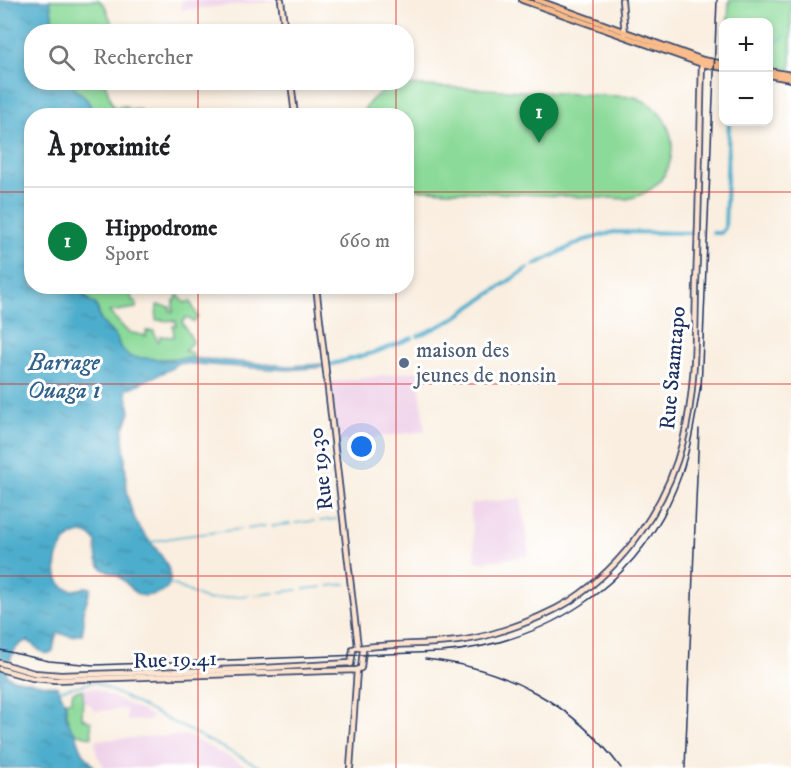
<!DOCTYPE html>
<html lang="fr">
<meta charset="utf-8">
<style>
:root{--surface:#fff;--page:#f2f2f2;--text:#202124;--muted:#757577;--line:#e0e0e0;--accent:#0b8043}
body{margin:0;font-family:"IM FELL DW Pica",serif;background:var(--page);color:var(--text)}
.controls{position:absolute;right:18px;top:18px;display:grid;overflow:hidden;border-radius:12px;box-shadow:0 3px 9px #0003}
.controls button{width:54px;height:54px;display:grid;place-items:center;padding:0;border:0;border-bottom:2px solid var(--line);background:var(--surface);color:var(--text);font:30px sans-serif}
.you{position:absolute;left:362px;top:447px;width:21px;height:21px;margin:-15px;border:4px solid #fff;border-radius:50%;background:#1a73e8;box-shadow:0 0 0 9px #1a73e833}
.badge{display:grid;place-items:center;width:39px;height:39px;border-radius:50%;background:var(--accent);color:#fff;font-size:20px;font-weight:700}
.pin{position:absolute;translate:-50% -50px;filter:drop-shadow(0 2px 3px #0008)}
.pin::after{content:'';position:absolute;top:32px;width:21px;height:18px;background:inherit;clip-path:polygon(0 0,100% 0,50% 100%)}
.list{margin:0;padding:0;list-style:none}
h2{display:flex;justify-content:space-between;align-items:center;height:78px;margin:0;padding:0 24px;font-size:26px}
h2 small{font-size:20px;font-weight:400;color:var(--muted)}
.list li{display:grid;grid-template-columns:39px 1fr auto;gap:18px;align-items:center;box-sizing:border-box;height:108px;padding:0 24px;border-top:2px solid var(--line)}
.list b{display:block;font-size:22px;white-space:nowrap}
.list p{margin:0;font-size:20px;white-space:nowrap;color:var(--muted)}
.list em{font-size:20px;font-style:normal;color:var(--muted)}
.icon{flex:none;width:33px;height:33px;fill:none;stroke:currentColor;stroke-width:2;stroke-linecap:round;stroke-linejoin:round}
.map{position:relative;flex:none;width:791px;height:768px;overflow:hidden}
.search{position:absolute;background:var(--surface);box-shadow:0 3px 9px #0003;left:24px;top:24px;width:390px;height:66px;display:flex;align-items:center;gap:15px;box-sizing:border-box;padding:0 21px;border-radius:24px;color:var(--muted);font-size:22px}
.panel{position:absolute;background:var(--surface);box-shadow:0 3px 9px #0003;left:24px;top:108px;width:390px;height:186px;border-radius:24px}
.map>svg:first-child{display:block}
.built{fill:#eed0e8}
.green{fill:#8bda99;stroke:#53847c;stroke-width:1.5}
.water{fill:url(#water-ripples);stroke:#346e95;stroke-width:1.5}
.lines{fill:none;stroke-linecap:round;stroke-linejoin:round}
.stream{stroke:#4eadcc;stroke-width:1.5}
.canal{stroke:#4eadcc;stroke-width:4}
.secondary-casing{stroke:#3c4c71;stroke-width:8}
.primary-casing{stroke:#3c4c71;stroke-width:8}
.secondary{stroke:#fde4d0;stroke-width:4.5}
.primary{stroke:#f9bc8a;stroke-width:4.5}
.rail{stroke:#1b2f5e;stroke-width:1.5}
.grid{fill:none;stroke:#d62828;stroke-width:1.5;stroke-opacity:0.55}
.service-dot{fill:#5c6f8a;stroke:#fff;stroke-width:2}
.labels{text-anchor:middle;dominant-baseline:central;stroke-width:6;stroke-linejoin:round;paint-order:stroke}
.service-label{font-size:22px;fill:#4e5e75;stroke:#fff;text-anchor:start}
.street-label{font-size:22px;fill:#1b2f5e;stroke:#fff}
.water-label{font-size:24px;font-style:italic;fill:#2f618a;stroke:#fff}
</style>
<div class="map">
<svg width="791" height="768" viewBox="0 0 791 768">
<defs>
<pattern id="water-ripples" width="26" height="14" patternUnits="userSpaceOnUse" patternTransform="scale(1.5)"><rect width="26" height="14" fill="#4eadcc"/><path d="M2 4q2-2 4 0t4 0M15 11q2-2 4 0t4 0" fill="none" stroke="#408da9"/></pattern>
</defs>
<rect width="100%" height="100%" fill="#fff"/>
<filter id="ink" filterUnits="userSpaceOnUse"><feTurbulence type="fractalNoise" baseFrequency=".0167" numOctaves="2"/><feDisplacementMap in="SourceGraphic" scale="12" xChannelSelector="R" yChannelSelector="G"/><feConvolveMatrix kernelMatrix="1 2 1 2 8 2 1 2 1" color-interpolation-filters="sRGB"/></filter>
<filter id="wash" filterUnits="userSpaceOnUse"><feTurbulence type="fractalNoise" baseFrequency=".008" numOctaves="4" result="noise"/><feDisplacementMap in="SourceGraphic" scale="24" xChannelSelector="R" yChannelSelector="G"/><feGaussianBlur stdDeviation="1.35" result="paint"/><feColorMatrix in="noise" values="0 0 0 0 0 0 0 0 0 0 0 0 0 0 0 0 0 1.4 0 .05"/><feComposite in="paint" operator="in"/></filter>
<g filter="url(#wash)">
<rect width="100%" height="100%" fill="#f9eedf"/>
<!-- built -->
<path class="built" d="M181 0H277V1L182 10Z
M418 371 425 431 338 442 331 382Z
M521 498 529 554 527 556 479 562 476 561 470 504Z
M94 688 152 716 150 720 127 721 126 709 94 711 91 705 84 702 83 699V689Z
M187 735 249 768H105L97 755 95 740Z"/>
<!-- green -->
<path class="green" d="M50 0H99L105 6 115 31H54Z
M729 0H791V69L769 66 768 22H728Z
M73 83H105L113 107 126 106 128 109 141 110V115H93C92 106 85 94 76 91Z
M406 85 635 97C688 116 683 189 627 199L407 189 406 116 361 115C370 97 386 87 406 85Z
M77 287H102L131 292 132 301H136V308L109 312 128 332 146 336V331H154L157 341H159L160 336 174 337 173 326 177 325 176 321 156 320 157 305 170 307V311L173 312V303L178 295 185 303 190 301 198 317 194 322 187 317 182 322 193 341 185 351 193 353V358L148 359 130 357 120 347 101 321 98 309Z
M83 689 82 718 91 722 92 737C63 733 71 725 65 701H71L73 692Z"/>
<!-- water -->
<path class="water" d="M0 0H50L54 31 32 32V82L73 83 76 91C85 94 92 106 93 115L32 116V286L77 287 88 300 96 305 101 321 117 338 120 347 130 357 172 360 176 358H192L289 366 323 364V367L288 370 180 363 175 365 171 369 126 390 130 412 123 431V439C128 470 122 496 138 525 147 541 173 562 170 581 168 594 149 597 139 595 130 590 126 581 118 576 112 572 105 572 101 567 89 554 107 538 82 533 50 535 44 605 86 587L91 588 83 612 84 623 82 634 71 636 58 633 55 639 53 651C43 659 37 646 28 641 13 643 10 662 6 674L13 679 58 687 66 705V716L71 728 75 732 82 751 95 768H0Z"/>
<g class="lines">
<!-- stream -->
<path class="stream" d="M768 48 785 36
M320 521 337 519
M295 523 314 521
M272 526 290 524
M247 529 265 526
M150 542 177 537 241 529
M167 583 177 586 207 600 249 595
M328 586 346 584
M304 589 322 587
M279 592 298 590
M255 595 274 593
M60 690 95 682 262 768"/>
<!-- canal -->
<path class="canal" d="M713 233H721L725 228 729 122
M534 265 582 241 614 232 694 233
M418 336 450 321 528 268
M329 365 376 352 412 338"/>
</g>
</g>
<g filter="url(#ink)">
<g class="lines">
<!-- secondary casing -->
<g class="secondary-casing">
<path id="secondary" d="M281 0 285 32
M622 0 625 35
M291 82 295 116
M316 286 358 647
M360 648C405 642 452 647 495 633 521 625 547 615 570 601 625 565 667 505 683 441 696 390 695 336 696 284 699 209 700 135 702 61
M0 663 34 673 61 675 246 669 350 663
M351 664 353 649 358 647
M0 669 32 678 55 680 357 670 361 668 363 650 361 648
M350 768 357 670"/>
</g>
<!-- primary casing -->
<g class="primary-casing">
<path id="primary" d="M522 0 702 64 724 68
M537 0 703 60 724 64
M768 71 791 75
M768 75 791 79"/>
</g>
<!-- secondary -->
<use href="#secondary" class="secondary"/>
<!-- primary -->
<use href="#primary" class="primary"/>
<!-- rail -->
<path class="rail" d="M701 390 717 0
M0 650 49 661 94 665 441 652C544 644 636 587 676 489 690 456 695 419 701 383
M425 659C504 667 574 704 621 768
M685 768 699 429"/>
</g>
</g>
<!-- grid -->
<path class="grid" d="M198 0V32M396 0V32M593 0V768M198 82V116M396 82V116M0 192H32M406 192H791M198 286V768M396 286V768M0 384H791M0 576H791"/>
<!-- markers -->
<circle class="service-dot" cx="404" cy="363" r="6"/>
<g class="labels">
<!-- service labels -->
<g class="service-label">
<text x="416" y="350">maison des<tspan x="416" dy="25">jeunes de nonsin</tspan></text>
</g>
<!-- street labels -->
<g class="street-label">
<text transform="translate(673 368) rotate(-85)">Rue Saamtapo</text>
<text transform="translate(321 469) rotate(-97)">Rue 19.30</text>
<text transform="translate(175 660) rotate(-2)">Rue 19.41</text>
</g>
<!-- water labels -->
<g class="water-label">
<text x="64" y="363">Barrage<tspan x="64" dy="28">Ouaga 1</tspan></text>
</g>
</g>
</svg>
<div class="controls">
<button>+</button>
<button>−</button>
</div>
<div class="you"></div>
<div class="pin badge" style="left:539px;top:143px">1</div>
<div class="search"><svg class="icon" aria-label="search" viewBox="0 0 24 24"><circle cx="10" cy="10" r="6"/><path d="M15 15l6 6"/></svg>Rechercher</div>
<section class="panel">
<h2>À proximité<small></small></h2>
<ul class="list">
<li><span class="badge">1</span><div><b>Hippodrome</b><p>Sport</p></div><em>660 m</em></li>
</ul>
</section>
</div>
